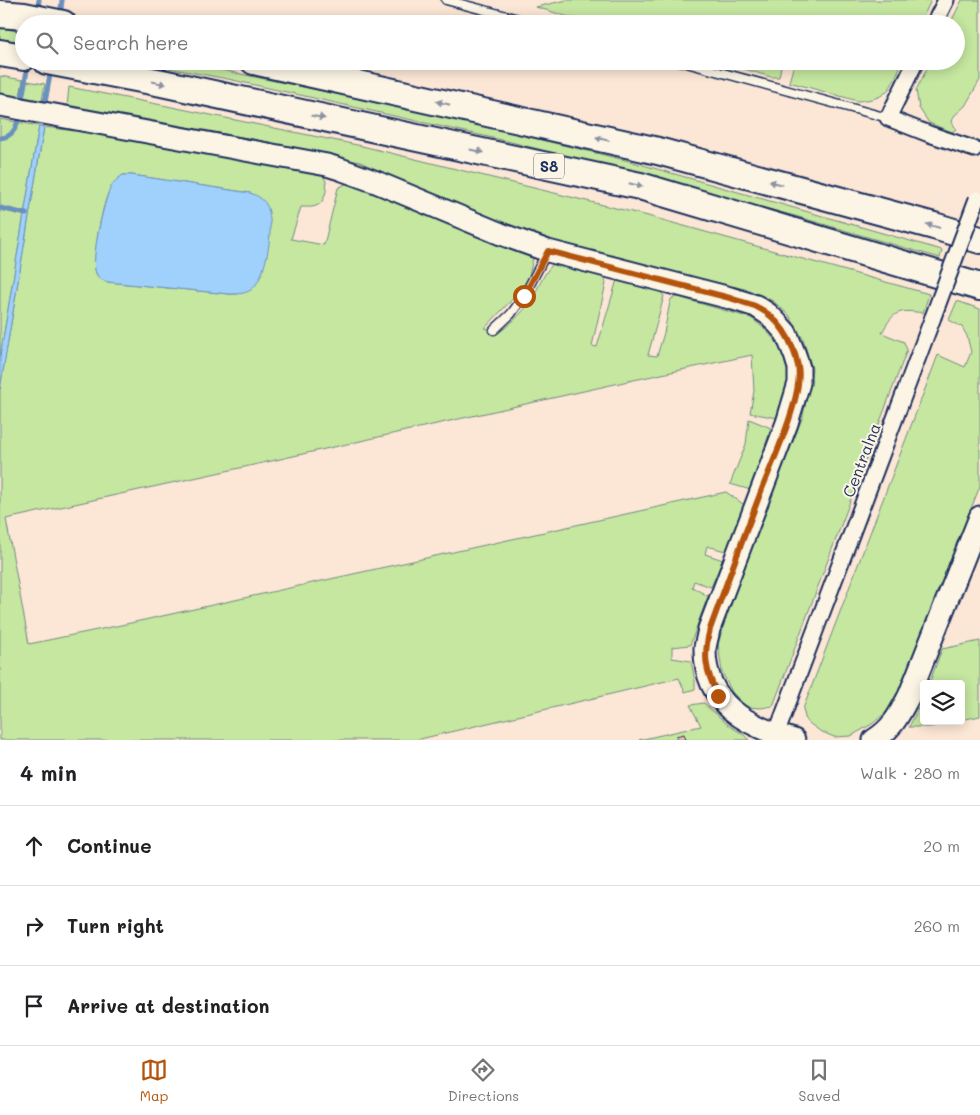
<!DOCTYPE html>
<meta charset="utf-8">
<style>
:root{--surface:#fff;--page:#f2f2f2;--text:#202124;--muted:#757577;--line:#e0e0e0;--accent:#b45309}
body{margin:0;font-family:Mali,sans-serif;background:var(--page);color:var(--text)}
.controls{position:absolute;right:15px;bottom:15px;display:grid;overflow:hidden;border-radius:5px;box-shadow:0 2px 12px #0003}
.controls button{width:45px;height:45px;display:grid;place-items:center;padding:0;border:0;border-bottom:1px solid var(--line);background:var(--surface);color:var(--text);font:25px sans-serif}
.stop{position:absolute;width:15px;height:15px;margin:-11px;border:4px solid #b45309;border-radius:50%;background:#fff}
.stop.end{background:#b45309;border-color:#fff;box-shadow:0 1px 5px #0008}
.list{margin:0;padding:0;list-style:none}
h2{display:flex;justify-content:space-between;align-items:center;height:65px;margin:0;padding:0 20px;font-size:21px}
h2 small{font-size:16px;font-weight:400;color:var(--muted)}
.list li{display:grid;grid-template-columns:32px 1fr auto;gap:15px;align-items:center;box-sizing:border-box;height:80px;padding:0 20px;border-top:1px solid var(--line)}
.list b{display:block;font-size:19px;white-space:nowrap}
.list em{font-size:16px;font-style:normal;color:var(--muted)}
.icon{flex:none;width:28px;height:28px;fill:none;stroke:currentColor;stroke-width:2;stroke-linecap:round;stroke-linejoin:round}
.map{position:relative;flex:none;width:980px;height:740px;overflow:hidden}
.search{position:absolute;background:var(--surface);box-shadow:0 2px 12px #0003;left:15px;right:15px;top:15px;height:55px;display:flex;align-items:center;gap:12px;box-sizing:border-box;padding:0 18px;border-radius:28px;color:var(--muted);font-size:19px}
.sheet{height:305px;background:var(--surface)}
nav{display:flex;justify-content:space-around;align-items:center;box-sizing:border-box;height:70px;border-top:1px solid var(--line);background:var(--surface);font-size:14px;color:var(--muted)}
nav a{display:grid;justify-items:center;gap:2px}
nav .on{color:var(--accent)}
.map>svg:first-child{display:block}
.green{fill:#c5e7a0;stroke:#708b7f;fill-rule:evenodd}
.water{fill:#a0d1fd;stroke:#6b90bd}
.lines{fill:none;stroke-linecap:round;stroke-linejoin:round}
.stream{stroke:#6b90bd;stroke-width:5}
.building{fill:#fbc3af;stroke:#1b2f5e}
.lane-casing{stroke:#1b2f5e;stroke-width:11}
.street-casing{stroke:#1b2f5e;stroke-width:19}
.secondary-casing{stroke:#1b2f5e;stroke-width:25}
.highway-casing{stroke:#1b2f5e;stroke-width:30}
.lane{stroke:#fcf5e5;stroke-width:8}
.street{stroke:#fcf5e5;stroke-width:15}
.secondary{stroke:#fcf5e5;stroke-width:21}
.highway{stroke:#fcf5e5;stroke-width:26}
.street-bridge-casing{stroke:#1b2f5e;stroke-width:19;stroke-linecap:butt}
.street-bridge{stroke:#fcf5e5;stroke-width:15}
.oneway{fill:#8c92a2}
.route{stroke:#b45309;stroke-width:6}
.labels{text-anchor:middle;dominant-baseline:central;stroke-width:4;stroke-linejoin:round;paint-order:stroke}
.shield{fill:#fcf5e5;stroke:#5e6a86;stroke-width:1}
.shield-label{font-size:15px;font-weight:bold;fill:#1b2f5e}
.street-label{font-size:16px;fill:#1b2f5e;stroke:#fcf5e5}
</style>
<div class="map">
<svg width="980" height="740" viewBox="0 0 980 740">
<rect width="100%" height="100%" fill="#fce6d5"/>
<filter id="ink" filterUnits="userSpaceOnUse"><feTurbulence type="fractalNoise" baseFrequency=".02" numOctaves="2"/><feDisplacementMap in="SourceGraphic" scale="10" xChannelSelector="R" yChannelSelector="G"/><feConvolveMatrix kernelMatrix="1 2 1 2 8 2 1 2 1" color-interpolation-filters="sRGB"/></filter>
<g filter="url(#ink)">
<!-- green -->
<path class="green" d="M567 0H931L920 24H592L536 7Z
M962 0H980V80L965 106 954 116 952 122 956 129 952 132 929 123 919 108 916 90 931 61H956V24H950Z
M0 28 24 32V42L0 39Z
M131 61H178L434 114 629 161 942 250 940 258 795 216 511 142 228 79Z
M718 61H782L779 77H771Z
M788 61H903C898 70 893 87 885 93 878 99 867 100 858 101L789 82 794 64Z
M0 76 23 80 20 97 0 93Z
M27 81 45 84 42 101 24 97Z
M69 87 167 106 362 146 648 216 929 294 923 313C899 309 893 311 882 333L904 342 907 350 773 706 761 708 746 707 732 692 722 672 718 644 731 601 744 564 803 416 812 369 803 339 789 315 773 301 749 290 686 275 533 236 441 198 360 162 268 142 67 106Z
M0 119 39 126 0 357Z
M44 127 91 133 322 175C325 178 325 179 326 182 328 189 324 202 318 205 313 208 307 207 301 207L291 239 324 245 338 188 347 183 533 258 529 276 521 290 485 328 501 331C514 321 526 310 534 295 540 284 544 273 553 264L600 275 605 279 606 283 592 346 597 347 616 283 617 281 621 280C634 283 657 285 664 296L648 355 657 356 664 333 670 302 672 298 678 297 751 318 765 329 778 344 787 364 788 382 778 418 750 413 754 391 752 355 624 382 249 466 6 519 29 644 126 624 726 492 746 506 729 552 707 546 705 554 723 560 711 587 694 581 692 587 708 596 690 645 672 647V658L691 661 695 681V689L685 692 679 678 416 740H0V389ZM123 175H132L250 193 238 294H229L108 282C103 280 98 279 96 273 91 263 103 199 110 190 114 184 119 180 123 175Z
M957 301 980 309V486L897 695 888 711 872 724 851 736 834 737 820 731 806 721 803 709 938 355 965 367 971 352 967 336 962 327 949 320Z
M749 419 771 428 751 490 730 484 746 444Z
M980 641V716L961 720V684H929L942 649Z
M924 697V721H957L930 727H909Z
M704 703 727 724 744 735 749 740H639L701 726 690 705Z"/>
<!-- water -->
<path class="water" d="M39 126 44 127 0 389V357Z
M123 175H132L250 193C256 195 262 198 266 204 276 220 267 277 252 289 246 294 237 294 229 294L108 282C103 280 98 279 96 273 90 261 104 201 110 189 113 182 117 179 123 175Z"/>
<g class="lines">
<!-- stream -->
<path class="stream" d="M37 12 39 0
M60 17 62 0
M21 105 28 64
M44 108 51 69
M0 138C14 137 17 126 20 113
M0 208 26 214"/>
</g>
<!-- building -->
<path class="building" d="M684 734 686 740H678L676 736Z"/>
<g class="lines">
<!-- lane casing -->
<g class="lane-casing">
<path id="lane" d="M446 0 537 24
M679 61 888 118
M494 330 511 314 524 296 547 252"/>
</g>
<!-- street casing -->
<g class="street-casing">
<path id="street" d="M934 24 946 0
M916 61 888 118 929 134 974 149
M774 740 933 317"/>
</g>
<!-- secondary casing -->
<g class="secondary-casing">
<path id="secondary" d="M0 105 327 165 340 169 376 182 501 234 548 251 730 298 756 306 768 314 777 323 786 333 795 355 799 368V383L787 423 709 629C708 635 706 642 705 648 704 704 747 726 794 740
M874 740C893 728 899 715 909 696L980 517"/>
</g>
<!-- highway casing -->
<g class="highway-casing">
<path id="highway" d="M0 14 24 16 63 24
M0 53 24 57
M47 61 162 83 640 186 980 287
M254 61 658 151 934 226 980 240"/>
</g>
<!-- lane -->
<use href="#lane" class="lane"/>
<!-- street -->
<use href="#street" class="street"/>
<!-- secondary -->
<use href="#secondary" class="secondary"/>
<!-- highway -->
<use href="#highway" class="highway"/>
<!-- street-bridge casing -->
<g class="street-bridge-casing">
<path id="street-bridge" d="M933 317 977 199"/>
</g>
<!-- street-bridge -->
<use href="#street-bridge" class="street-bridge"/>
</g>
<!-- one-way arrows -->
<defs><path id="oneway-solid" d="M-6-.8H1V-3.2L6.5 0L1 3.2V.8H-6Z" transform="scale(1.25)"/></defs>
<g class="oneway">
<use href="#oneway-solid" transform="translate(159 83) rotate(11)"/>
<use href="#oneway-solid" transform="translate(443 103) rotate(-167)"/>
<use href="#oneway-solid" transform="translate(318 117) rotate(12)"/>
<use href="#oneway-solid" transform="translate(602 139) rotate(-167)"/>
<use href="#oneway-solid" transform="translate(477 151) rotate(12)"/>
<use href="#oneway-solid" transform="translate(776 183) rotate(-165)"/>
<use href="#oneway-solid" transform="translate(636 185) rotate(13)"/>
<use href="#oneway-solid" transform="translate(933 226) rotate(-164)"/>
</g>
</g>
<g class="lines" filter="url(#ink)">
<!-- route -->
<path class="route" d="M524 296 548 251 730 298C738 301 747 303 755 306 779 317 793 341 798 366 804 394 773 461 762 489 744 536 727 582 710 629 703 656 705 670 718 696"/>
</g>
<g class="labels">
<!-- shield labels -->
<rect class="shield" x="534" y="153.5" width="30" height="25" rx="4"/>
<g class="shield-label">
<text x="549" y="166">S8</text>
</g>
<!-- street labels -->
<g class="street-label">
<text transform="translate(861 460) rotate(-69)">Centralna</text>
</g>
</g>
</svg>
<div class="controls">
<button><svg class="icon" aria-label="layers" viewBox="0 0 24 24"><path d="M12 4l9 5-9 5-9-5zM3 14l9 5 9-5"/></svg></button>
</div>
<div class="stop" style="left:524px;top:296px"></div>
<div class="stop end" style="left:718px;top:696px"></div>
<div class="search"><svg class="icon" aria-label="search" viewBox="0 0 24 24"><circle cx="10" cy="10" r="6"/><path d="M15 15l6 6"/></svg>Search here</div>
</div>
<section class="sheet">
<h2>4 min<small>Walk · 280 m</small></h2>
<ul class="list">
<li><svg class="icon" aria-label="ahead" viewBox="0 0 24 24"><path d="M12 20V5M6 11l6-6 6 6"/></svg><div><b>Continue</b></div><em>20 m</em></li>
<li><svg class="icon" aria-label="right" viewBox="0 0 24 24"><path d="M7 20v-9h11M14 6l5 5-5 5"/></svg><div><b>Turn right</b></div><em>260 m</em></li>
<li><svg class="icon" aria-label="arrive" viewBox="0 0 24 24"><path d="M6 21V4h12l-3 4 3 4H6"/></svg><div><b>Arrive at destination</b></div></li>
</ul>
</section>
<nav>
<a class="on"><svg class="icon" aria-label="map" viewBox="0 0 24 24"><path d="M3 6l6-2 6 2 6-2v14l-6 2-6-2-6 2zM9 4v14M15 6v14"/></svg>Map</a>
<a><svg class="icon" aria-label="directions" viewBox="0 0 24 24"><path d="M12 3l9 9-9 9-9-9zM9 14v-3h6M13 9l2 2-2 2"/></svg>Directions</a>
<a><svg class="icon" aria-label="saved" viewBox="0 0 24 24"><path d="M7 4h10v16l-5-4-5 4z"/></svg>Saved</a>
</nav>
